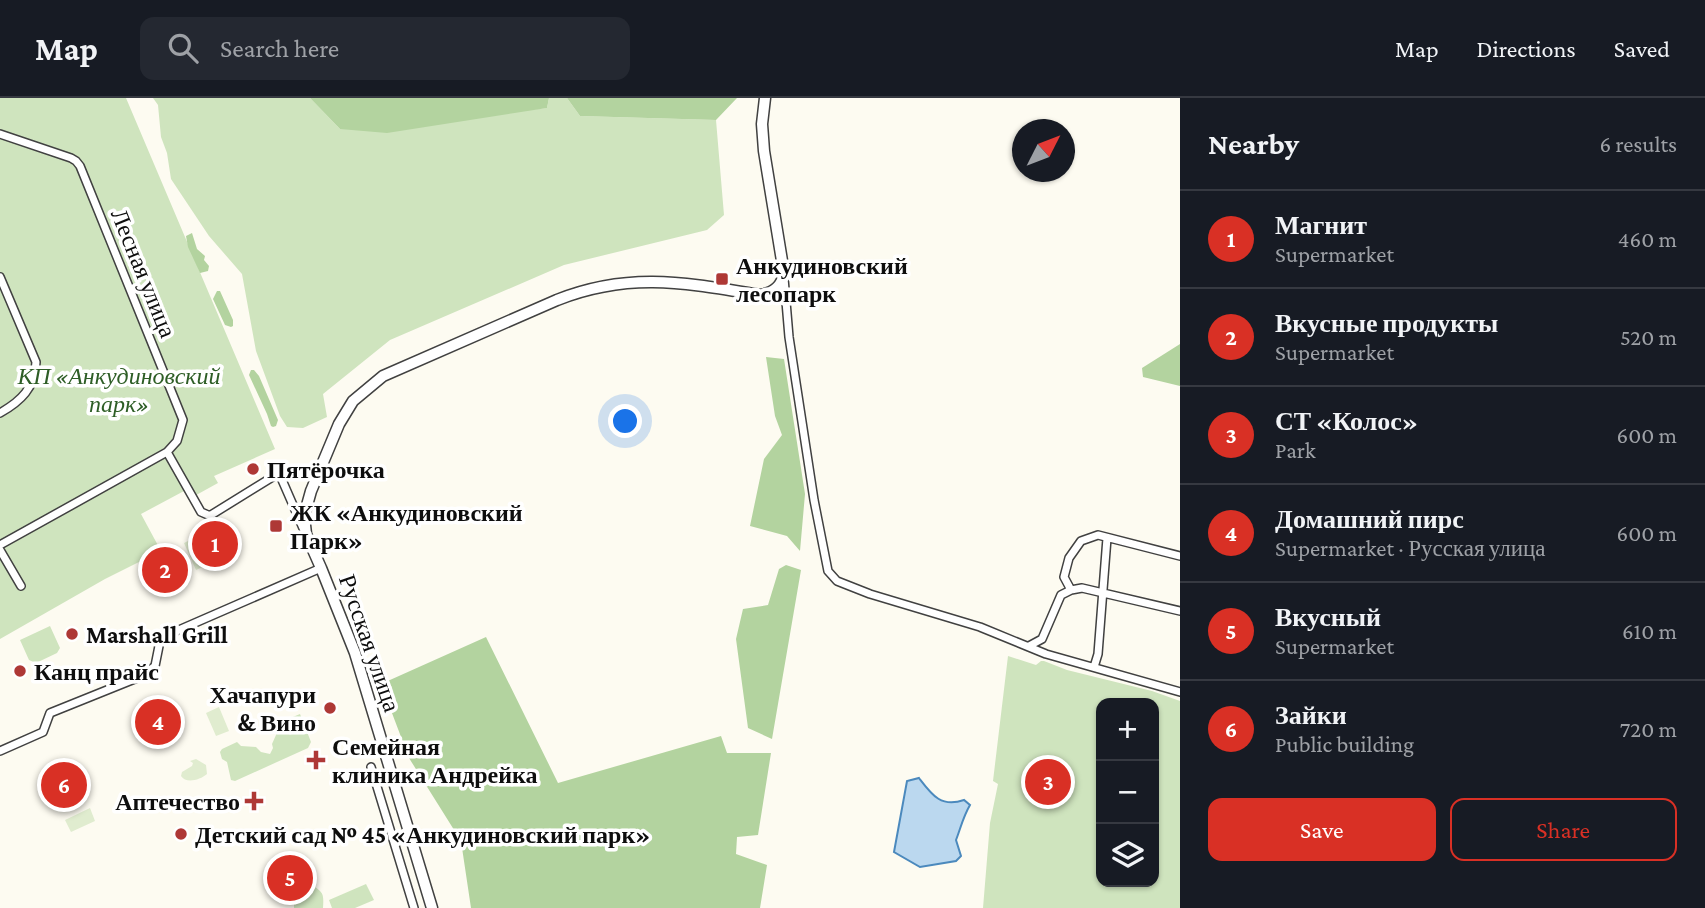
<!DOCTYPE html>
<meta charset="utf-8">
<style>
:root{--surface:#171b24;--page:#242831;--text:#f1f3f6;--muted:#9ea1a6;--line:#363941;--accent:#d93025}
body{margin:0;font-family:"Crimson Pro",serif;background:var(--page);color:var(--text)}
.controls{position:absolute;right:21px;bottom:21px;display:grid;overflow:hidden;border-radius:14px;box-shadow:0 2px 5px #0004}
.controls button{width:63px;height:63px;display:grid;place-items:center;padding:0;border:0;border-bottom:2px solid var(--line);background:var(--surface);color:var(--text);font:35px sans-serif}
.compass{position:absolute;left:1012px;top:21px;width:63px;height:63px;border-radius:50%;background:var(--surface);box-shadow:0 2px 5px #0004;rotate:48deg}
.you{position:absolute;left:626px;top:324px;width:24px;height:24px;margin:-18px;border:5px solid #fff;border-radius:50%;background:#1a73e8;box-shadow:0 0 0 10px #1a73e833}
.badge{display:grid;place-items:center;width:46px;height:46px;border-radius:50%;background:var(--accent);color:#fff;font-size:23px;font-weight:700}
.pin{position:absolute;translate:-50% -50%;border:4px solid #fff;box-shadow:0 2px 7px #0006}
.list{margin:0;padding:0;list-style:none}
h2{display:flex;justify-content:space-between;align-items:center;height:91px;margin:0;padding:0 28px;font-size:30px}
h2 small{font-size:23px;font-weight:400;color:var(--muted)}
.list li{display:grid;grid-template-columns:46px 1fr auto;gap:21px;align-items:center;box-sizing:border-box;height:98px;padding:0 28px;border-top:2px solid var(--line)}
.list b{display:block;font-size:26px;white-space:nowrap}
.list p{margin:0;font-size:23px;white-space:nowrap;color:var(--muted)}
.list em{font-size:23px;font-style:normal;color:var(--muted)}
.actions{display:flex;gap:14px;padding:21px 28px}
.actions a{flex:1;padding:16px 0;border:2px solid var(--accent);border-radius:14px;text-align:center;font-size:24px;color:var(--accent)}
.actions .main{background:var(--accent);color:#fff}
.icon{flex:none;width:38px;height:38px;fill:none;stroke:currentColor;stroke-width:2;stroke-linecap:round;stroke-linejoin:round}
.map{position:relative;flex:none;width:1180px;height:810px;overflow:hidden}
header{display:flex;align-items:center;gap:42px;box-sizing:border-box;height:98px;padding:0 35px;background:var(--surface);border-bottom:2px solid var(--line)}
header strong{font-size:33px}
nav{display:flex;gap:38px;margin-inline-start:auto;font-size:24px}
.search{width:490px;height:63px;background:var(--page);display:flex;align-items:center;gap:18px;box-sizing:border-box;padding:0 24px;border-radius:14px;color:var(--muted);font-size:26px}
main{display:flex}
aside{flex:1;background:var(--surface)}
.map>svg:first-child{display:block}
.green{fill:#cfe4be;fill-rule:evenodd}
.forest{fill:#b3d39f}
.pitch{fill:#e0eccf}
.water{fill:#bbd8ef;stroke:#4b89bd;stroke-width:2}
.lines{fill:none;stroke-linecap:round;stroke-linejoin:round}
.minor-casing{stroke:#414141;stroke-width:10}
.tertiary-casing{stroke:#414141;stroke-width:13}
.minor{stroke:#fff;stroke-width:7}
.tertiary{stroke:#fff;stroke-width:10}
.poi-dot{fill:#ae3836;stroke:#fff;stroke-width:2.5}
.labels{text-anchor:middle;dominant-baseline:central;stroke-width:7;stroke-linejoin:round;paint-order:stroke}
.poi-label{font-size:24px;font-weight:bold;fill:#0e0e0e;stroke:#fff;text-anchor:start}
.street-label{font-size:24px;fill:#0e0e0e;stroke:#fff}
.park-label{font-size:24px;font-style:italic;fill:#2e5e26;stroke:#fff}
</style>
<header>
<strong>Map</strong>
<div class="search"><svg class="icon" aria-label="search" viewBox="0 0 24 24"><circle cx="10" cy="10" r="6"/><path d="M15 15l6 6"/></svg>Search here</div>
<nav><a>Map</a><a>Directions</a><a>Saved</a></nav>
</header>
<main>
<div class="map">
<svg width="1180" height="810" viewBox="0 0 1180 810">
<rect width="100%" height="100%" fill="#fdfbf1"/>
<!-- green -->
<path class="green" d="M0 0H126L275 351 214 378 218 385 189 401 184 393 141 416 161 453 105 481 0 541Z
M153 0H310L340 31 547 10 549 0H567L580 18 716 22 724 117 707 132 564 167 390 242 323 296 327 319 303 330 287 329 280 318 256 253 242 176 209 138 171 81 167 55 161 39 158 7Z
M50 528 60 550 57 555 36 565 29 562 20 542Z
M1008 558 1036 567 1041 563H1044L1067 572 1152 593 1180 603V810H983L990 725 998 686 993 683ZM1101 605H1154V784H1101Z
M273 591C281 591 289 593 290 602 282 611 267 611 264 598L267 594Z
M300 616 311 644 308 650 235 683 231 682 227 664 222 661 220 654 222 651 237 644 241 648 256 649 261 654 270 656 273 650 272 646 276 637V626Z
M311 786C323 795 324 794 323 810H294V804L311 794 309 787Z
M366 786 374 802 355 810H332L329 802Z"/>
<!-- forest -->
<path class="forest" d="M310 0H549L547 10 387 35 340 31Z
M567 0H737L716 22 580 18Z
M192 135 197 151 205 158 204 162 209 168 208 173 200 175 188 149 186 138Z
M217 193H220L233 222V228L231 229 225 227 213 201Z
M1180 246V288L1143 279 1142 270Z
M766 259 784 261 805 396 800 453 787 438 750 428 764 361 782 337 775 318Z
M251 272H254L259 278 278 322 276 328 273 329 271 328 267 316 249 277Z
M786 467 801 472 772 641 748 630 736 541 743 511 768 507 779 471Z
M486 539 558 685 721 638 727 655H771L758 737 737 739 736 756 767 767 760 810H471L461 743 409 660 381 586Z"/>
<!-- pitch -->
<path class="pitch" d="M196 439 209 466 196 472 184 445Z
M219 609 229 633 216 638 206 615Z
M196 661 206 667 207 676C200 682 186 686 181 678L182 674 192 668 193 665 190 663Z
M90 710 95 723 71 734 65 722Z"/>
<!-- water -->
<path class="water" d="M919 680C932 697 941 710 964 702L970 707C963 719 961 729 956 742L961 758 956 763 920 769 894 754 907 683Z"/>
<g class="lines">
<!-- minor casing -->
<g class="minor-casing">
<path id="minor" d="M0 36 71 60 76 63 80 68 183 322 177 343 167 354 0 447
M0 179 36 264C35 290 21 303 0 315
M784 180 789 239 814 402 828 473 837 483 870 496 980 529 1046 556 1180 594
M765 197 778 199 787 204
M167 354 201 414 208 417H211L279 375 303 430
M0 452 21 488
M1071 492 1064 479 1069 460 1081 443 1098 437 1180 458
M1029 548 1042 541 1061 497 1071 492 1082 490 1180 513
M1094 569 1098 556 1107 440
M0 653 43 634 50 615 142 578 155 568 160 543 165 538 321 470
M371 669 414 810"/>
</g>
<!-- tertiary casing -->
<g class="tertiary-casing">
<path id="tertiary" d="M432 810 355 555 321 470 306 436 304 418 311 393 339 326 353 303 383 278 557 202C630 173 687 185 761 197 774 194 782 188 784 175L764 53 762 26 765 0"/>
</g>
<!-- minor -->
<use href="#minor" class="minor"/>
<!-- tertiary -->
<use href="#tertiary" class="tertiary"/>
</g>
<!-- markers -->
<g class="poi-dot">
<rect x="715" y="174" width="14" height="14" rx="3.5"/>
<circle cx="253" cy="371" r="7"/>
<rect x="269" y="421" width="14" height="14" rx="3.5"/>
<circle cx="72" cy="536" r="7"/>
<circle cx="20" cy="573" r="7"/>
<circle cx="330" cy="610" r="7"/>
<path d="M312.5 651.5h7v7h7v7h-7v7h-7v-7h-7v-7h7z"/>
<path d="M250.5 692.5h7v7h7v7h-7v7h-7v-7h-7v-7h7z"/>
<circle cx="181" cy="736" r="7"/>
</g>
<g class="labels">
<!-- poi labels -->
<g class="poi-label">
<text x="736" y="167">Анкудиновский<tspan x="736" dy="28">лесопарк</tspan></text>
<text x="267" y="371">Пятёрочка</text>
<text x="290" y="414">ЖК «Анкудиновский<tspan x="290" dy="28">Парк»</tspan></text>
<text x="86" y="536">Marshall Grill</text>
<text x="34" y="573">Канц прайс</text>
<text x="316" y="596" text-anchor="end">Хачапури<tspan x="316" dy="28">&amp; Вино</tspan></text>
<text x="332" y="648">Семейная<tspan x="332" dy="28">клиника Андрейка</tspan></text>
<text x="240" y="703" text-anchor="end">Аптечество</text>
<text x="195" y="736">Детский сад № 45 «Анкудиновский парк»</text>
</g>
<!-- street labels -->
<g class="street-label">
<text transform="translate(144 175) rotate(68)">Лесная улица</text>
<text transform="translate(370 545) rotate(71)">Русская улица</text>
</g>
<!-- park labels -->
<g class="park-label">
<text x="119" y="277">КП «Анкудиновский<tspan x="119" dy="28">парк»</tspan></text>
</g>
</g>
</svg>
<div class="controls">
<button>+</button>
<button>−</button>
<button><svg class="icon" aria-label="layers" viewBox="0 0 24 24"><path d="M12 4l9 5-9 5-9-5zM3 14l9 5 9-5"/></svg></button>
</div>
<svg class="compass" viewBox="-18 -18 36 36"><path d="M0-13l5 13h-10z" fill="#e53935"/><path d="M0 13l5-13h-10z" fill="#9ea1a6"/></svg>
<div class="you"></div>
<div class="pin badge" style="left:215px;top:446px">1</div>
<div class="pin badge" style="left:165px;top:472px">2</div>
<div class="pin badge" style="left:1048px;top:684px">3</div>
<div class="pin badge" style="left:158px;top:624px">4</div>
<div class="pin badge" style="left:290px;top:780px">5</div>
<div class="pin badge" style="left:64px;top:687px">6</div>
</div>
<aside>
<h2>Nearby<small>6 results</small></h2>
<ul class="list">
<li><span class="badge">1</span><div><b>Магнит</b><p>Supermarket</p></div><em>460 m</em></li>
<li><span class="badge">2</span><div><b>Вкусные продукты</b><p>Supermarket</p></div><em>520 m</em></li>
<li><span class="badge">3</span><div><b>СТ «Колос»</b><p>Park</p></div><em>600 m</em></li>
<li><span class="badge">4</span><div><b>Домашний пирс</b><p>Supermarket · Русская улица</p></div><em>600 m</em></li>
<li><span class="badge">5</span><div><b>Вкусный</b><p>Supermarket</p></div><em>610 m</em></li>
<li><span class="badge">6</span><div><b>Зайки</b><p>Public building</p></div><em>720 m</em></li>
</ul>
<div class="actions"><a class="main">Save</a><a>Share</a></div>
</aside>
</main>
